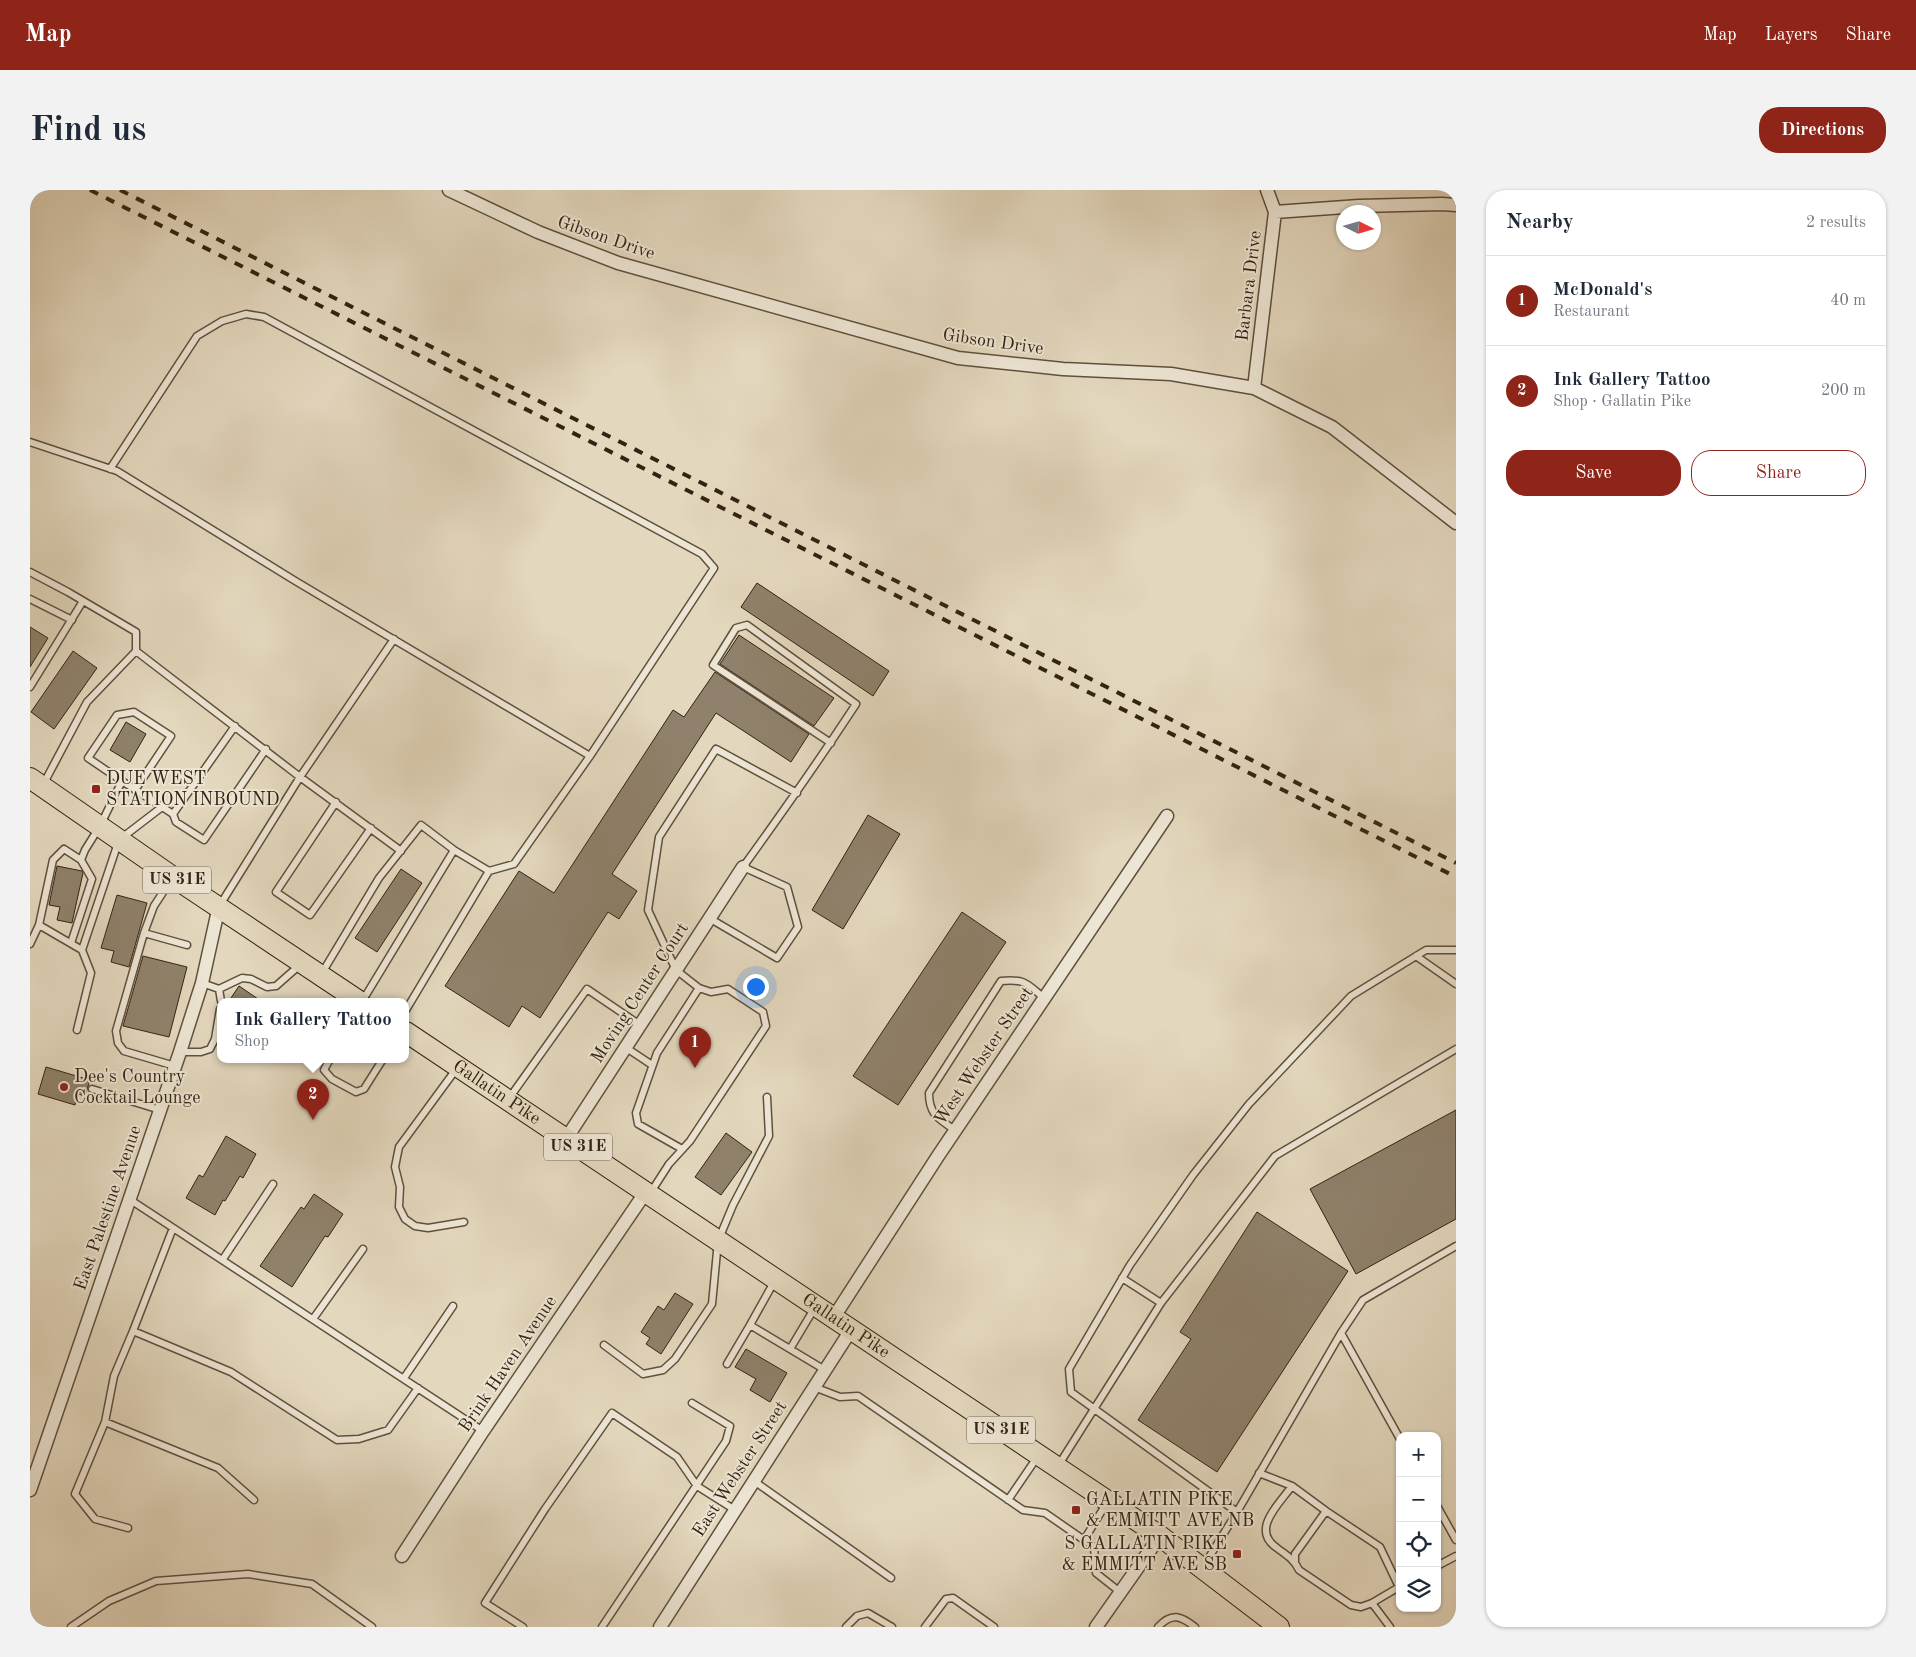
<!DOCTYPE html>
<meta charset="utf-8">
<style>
:root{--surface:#fff;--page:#f2f2f3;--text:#1f2937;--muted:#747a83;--line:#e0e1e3;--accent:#8f2418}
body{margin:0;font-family:"Old Standard TT",serif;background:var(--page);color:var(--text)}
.controls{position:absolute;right:15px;bottom:15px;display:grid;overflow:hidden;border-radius:10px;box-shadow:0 1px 4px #0004}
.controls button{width:45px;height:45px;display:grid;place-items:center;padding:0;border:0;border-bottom:1px solid var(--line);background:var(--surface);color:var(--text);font:25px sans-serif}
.compass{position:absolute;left:1306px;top:15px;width:45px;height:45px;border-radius:50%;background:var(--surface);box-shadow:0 1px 4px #0004;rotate:95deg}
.you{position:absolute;left:725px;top:796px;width:18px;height:18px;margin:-12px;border:4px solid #fff;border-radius:50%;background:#1a73e8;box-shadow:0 0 0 8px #1a73e833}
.badge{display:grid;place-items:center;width:32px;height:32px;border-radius:50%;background:var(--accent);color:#fff;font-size:16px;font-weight:700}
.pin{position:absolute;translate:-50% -41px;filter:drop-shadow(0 1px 2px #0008)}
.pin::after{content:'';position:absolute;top:26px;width:18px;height:15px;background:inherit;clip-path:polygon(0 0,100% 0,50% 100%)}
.popup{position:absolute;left:187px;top:808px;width:192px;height:65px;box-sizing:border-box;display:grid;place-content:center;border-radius:10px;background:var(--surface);filter:drop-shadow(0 1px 4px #0005);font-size:16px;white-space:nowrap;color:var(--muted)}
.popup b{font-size:19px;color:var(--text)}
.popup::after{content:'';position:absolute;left:50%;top:100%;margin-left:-10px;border:10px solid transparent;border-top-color:var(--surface)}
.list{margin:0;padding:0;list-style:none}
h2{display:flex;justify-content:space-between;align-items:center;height:65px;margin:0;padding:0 20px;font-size:21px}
h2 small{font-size:16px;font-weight:400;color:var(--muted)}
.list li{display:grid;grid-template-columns:32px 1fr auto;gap:15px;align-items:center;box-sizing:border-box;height:90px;padding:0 20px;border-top:1px solid var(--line)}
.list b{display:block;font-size:19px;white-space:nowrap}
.list p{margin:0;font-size:16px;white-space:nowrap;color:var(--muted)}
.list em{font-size:16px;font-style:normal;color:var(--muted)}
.actions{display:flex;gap:10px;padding:15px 20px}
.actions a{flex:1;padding:11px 0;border:1px solid var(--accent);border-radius:20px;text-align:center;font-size:18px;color:var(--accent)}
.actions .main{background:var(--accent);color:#fff}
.icon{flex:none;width:28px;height:28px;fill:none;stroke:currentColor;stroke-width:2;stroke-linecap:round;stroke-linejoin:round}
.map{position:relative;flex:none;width:1426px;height:1437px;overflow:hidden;border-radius:20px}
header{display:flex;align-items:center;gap:30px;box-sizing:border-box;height:70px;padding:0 25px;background:var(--accent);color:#fff}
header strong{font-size:24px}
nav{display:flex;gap:28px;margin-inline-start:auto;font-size:18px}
.intro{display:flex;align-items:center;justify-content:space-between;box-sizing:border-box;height:120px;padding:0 30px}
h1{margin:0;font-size:35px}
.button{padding:12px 22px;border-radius:20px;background:var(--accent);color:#fff;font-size:18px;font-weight:700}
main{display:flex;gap:30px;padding:0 30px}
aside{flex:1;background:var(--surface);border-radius:20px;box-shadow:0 1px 4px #0004}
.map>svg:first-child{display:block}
.building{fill:#8f816b;stroke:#332312}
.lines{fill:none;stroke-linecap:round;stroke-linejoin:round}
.lane-casing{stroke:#5f503d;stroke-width:9}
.street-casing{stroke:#5f503d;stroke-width:15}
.primary-casing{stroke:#332312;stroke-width:22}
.lane{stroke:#ede5d4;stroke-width:6}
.street{stroke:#ede5d4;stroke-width:12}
.primary{stroke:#e3d7bd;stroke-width:20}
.rail{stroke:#332312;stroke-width:4;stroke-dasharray:9 9;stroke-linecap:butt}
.poi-dot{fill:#8f2418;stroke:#ede5d4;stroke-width:2}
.labels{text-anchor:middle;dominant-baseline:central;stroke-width:4;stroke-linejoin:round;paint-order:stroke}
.shield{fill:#ede5d4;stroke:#6b5d4c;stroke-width:1}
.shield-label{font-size:16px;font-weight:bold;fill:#332312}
.street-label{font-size:18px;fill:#332312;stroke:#ede5d4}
.poi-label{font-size:18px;fill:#332312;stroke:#ede5d4;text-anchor:start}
</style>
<header>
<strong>Map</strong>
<nav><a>Map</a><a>Layers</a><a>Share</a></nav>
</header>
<div class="intro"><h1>Find us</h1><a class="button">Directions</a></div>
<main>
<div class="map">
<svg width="1426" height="1437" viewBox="0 0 1426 1437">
<rect width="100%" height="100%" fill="#e3d7bd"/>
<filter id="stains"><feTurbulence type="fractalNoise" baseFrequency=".004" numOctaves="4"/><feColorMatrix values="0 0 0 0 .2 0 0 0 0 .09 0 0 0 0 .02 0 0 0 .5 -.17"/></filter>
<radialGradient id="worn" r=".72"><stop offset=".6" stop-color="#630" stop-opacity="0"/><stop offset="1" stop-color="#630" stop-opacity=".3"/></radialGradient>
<!-- building -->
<path class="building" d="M727 393 859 481 843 506 711 417Z
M0 437 18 448 0 477Z
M709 445 804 508 784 536 690 474Z
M43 461 67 478 24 539 1 522Z
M685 482 779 544 761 572 686 523 582 684 607 701 589 729 578 722 510 828 492 816 479 837 415 796 489 681 524 703 643 520 654 527Z
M96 532 116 544 100 572 80 560Z
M838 625 870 644 813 739 782 720Z
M27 676 52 681 53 683 42 733 27 730 30 717 19 715Z
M371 679 392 693 347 762 325 748Z
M87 705 117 713 99 777 81 772 84 761 71 758Z
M932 722 976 752 868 915 823 886Z
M113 766 157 777 139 847 93 836Z
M209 796 231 811H199Z
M16 877 60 890 55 906 48 904 45 915 8 904Z
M1426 920V1029L1326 1084 1280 999Z
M696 943 722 962 691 1005 665 987Z
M196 946 226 964 213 988 210 986 195 1011 193 1010 185 1025 156 1008 169 985 173 987Z
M284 1004 313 1024 298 1047 295 1046 262 1097 230 1076 271 1017 274 1019Z
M1227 1022 1318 1081 1187 1282 1108 1230 1161 1149 1150 1142Z
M645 1103 663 1114 631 1164 616 1154 620 1148 611 1142 628 1116 634 1120Z
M716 1159 757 1183 740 1212 720 1200 726 1189 705 1177Z"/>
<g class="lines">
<!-- lane casing -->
<g class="lane-casing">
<path id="lane" d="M0 252 87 281 267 392 560 566 484 674 459 681
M80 279 167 146 192 131 216 124 234 127 672 364 684 378 560 566
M0 382 38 402 106 442V461L270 587 371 661
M0 409 42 430
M0 497 53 411
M92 591 58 568 87 525 104 522 141 546 105 600
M14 593 57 512 106 461
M306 612 246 702 280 725 341 638
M143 624 205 536
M141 690 124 716 114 743 157 755
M190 715 270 587 364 449
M679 728 747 768 768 737 757 697 713 677C752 623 790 569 826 514L717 435 706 438 683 475 801 553
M114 743 86 841 88 853 94 861 145 876
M41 753 62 689 51 670
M0 754 9 735
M52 760 9 735 23 670 34 659 51 670 55 660 70 636 92 591 143 624 146 632 174 650 236 559
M1386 766 1426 794
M292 783 349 688 391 635 424 660 459 681 376 820
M172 793 189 799 191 811
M189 799 212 788 221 789 237 797 246 796 271 774
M333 810 424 660
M47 840 61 783 52 760 89 650 132 617
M595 857 622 875
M150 862H171L180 859 185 849 190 819
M300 869 294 880 302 889 326 902 334 899 353 869
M427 878 369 957 365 977 370 997 369 1017 375 1029 385 1036 398 1038 434 1032
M62 899 130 920
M480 907 557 799 610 835
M925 940C909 929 899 925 899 903L971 791C996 789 996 793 1014 808
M652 959 608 934 606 923 627 863 669 798
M621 1002 639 974 660 951 736 836 733 822 698 799 681 802 669 798 646 780 618 720 629 647 686 559 767 603
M99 1009 453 1241
M143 1038 103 1141 201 1182 307 1250 329 1249 358 1240 388 1198
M193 1069 243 994
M1092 1088 1131 1113
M744 1092 720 1135 795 1180
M283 1129 333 1059
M103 1141 84 1186 75 1232 188 1278 224 1310
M1311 1143 1370 1249
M574 1155 613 1184 633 1180 645 1169 682 1114 688 1051 703 1015 739 946 737 907
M760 1159 784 1119
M697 1174 720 1135
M374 1188 423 1116
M784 1197 810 1207 828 1206 993 1320 1015 1323 1064 1357 1066 1383 1090 1402
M75 1232 45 1304 65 1329 98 1338
M1028 1276 1131 1113 1245 966 1426 859
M1229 1283 1262 1296 1296 1321 1350 1357 1369 1397 1370 1396
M724 1291 861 1388
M1262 1296C1249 1314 1220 1340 1247 1358 1256 1365 1264 1369 1269 1380L1321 1415 1331 1417 1342 1413
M978 1310 1008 1266
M1407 1316 1426 1350
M1207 1322 1041 1202 1039 1179 1100 1075 1163 985 1219 914 1321 806 1396 760H1426
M1054 1350 1076 1314
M1265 1371V1364L1296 1321
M1407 1376 1426 1366
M1173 1377 1207 1322 1311 1143 1333 1110 1426 1056
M41 1437 79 1411 126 1391 218 1384 282 1394 342 1437
M493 1437 455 1413 515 1319 582 1223 647 1267 667 1296 705 1320
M572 1437 696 1251 700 1236 662 1213
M816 1437 827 1426 838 1423 862 1437
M895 1437 916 1409 923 1408 964 1437
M1128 1437C1142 1422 1151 1426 1165 1437
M1360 1437 1342 1413 1369 1397"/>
</g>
<!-- street casing -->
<g class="street-casing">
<path id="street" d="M419 0 508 42 588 73 928 168 1033 179 1141 184 1224 198 1302 237 1426 333
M1245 22 1329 16 1412 14 1426 15
M1224 198 1245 22 1237 0
M536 949 713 677
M804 1127 908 966 1137 626
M0 1300 150 862 172 793 189 716
M372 1366 453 1241 615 1003
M630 1437 821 1140
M1066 1437 1130 1346"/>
</g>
<!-- primary casing -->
<g class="primary-casing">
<g id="primary">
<path d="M0 588 143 687 329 811"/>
<path id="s1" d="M376 842 1130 1346 1249 1437"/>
</g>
</g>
<!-- lane -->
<use href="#lane" class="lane"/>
<!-- street -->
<use href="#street" class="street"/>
<!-- primary -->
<use href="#primary" class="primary"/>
<!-- rail -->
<path class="rail" d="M60 0 1426 687
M90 0 1426 673"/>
</g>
<!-- markers -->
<g class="poi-dot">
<rect x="61" y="594" width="10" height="10" rx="2.5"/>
<circle cx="34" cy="897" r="5"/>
<rect x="1041" y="1315" width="10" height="10" rx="2.5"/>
<rect x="1202" y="1359" width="10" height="10" rx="2.5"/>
</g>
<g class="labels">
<!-- shield labels -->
<g class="shield">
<rect x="113" y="676.5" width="68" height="27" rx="4"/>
<rect x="514" y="943.5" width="68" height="27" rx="4"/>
<rect x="937" y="1226.5" width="68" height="27" rx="4"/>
</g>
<g class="shield-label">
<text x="147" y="690">US 31E</text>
<text x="548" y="957">US 31E</text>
<text x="971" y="1240">US 31E</text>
</g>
<!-- street labels -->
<g class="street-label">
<text transform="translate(576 48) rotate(19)">Gibson Drive</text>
<text transform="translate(1219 96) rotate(-83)">Barbara Drive</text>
<text transform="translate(963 152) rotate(8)">Gibson Drive</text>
<text transform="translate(610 803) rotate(-57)">Moving Center Court</text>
<text transform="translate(954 866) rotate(-56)">West Webster Street</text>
<text stroke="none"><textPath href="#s1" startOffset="109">Gallatin Pike</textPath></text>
<text transform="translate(78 1018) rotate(-71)">East Palestine Avenue</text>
<text stroke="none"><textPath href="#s1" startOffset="529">Gallatin Pike</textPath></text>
<text transform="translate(478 1174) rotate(-56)">Brink Haven Avenue</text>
<text transform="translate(710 1279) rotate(-57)">East Webster Street</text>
</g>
<!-- poi labels -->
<g class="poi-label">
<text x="76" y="589">DUE WEST<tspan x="76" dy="21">STATION INBOUND</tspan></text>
<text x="44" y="887">Dee's Country<tspan x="44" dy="21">Cocktail Lounge</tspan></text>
<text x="1056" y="1310">GALLATIN PIKE<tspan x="1056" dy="21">&amp; EMMITT AVE NB</tspan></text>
<text x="1197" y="1354" text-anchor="end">S GALLATIN PIKE<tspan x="1197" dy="21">&amp; EMMITT AVE SB</tspan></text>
</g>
</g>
<rect width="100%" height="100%" filter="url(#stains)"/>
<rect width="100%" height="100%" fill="url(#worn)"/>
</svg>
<div class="controls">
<button>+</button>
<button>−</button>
<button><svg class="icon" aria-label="locate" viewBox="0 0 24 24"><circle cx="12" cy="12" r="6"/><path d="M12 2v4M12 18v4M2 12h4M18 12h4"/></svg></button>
<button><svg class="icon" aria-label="layers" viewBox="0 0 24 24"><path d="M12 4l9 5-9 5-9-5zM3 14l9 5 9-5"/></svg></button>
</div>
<svg class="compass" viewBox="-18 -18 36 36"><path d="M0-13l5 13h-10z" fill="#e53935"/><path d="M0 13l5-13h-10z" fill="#747a83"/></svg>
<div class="you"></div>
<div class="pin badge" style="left:665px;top:878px">1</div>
<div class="pin badge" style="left:283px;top:930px">2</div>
<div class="popup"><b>Ink Gallery Tattoo</b>Shop</div>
</div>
<aside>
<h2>Nearby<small>2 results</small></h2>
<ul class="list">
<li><span class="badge">1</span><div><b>McDonald's</b><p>Restaurant</p></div><em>40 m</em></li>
<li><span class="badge">2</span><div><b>Ink Gallery Tattoo</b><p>Shop · Gallatin Pike</p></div><em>200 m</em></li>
</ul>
<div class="actions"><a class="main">Save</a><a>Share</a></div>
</aside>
</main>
